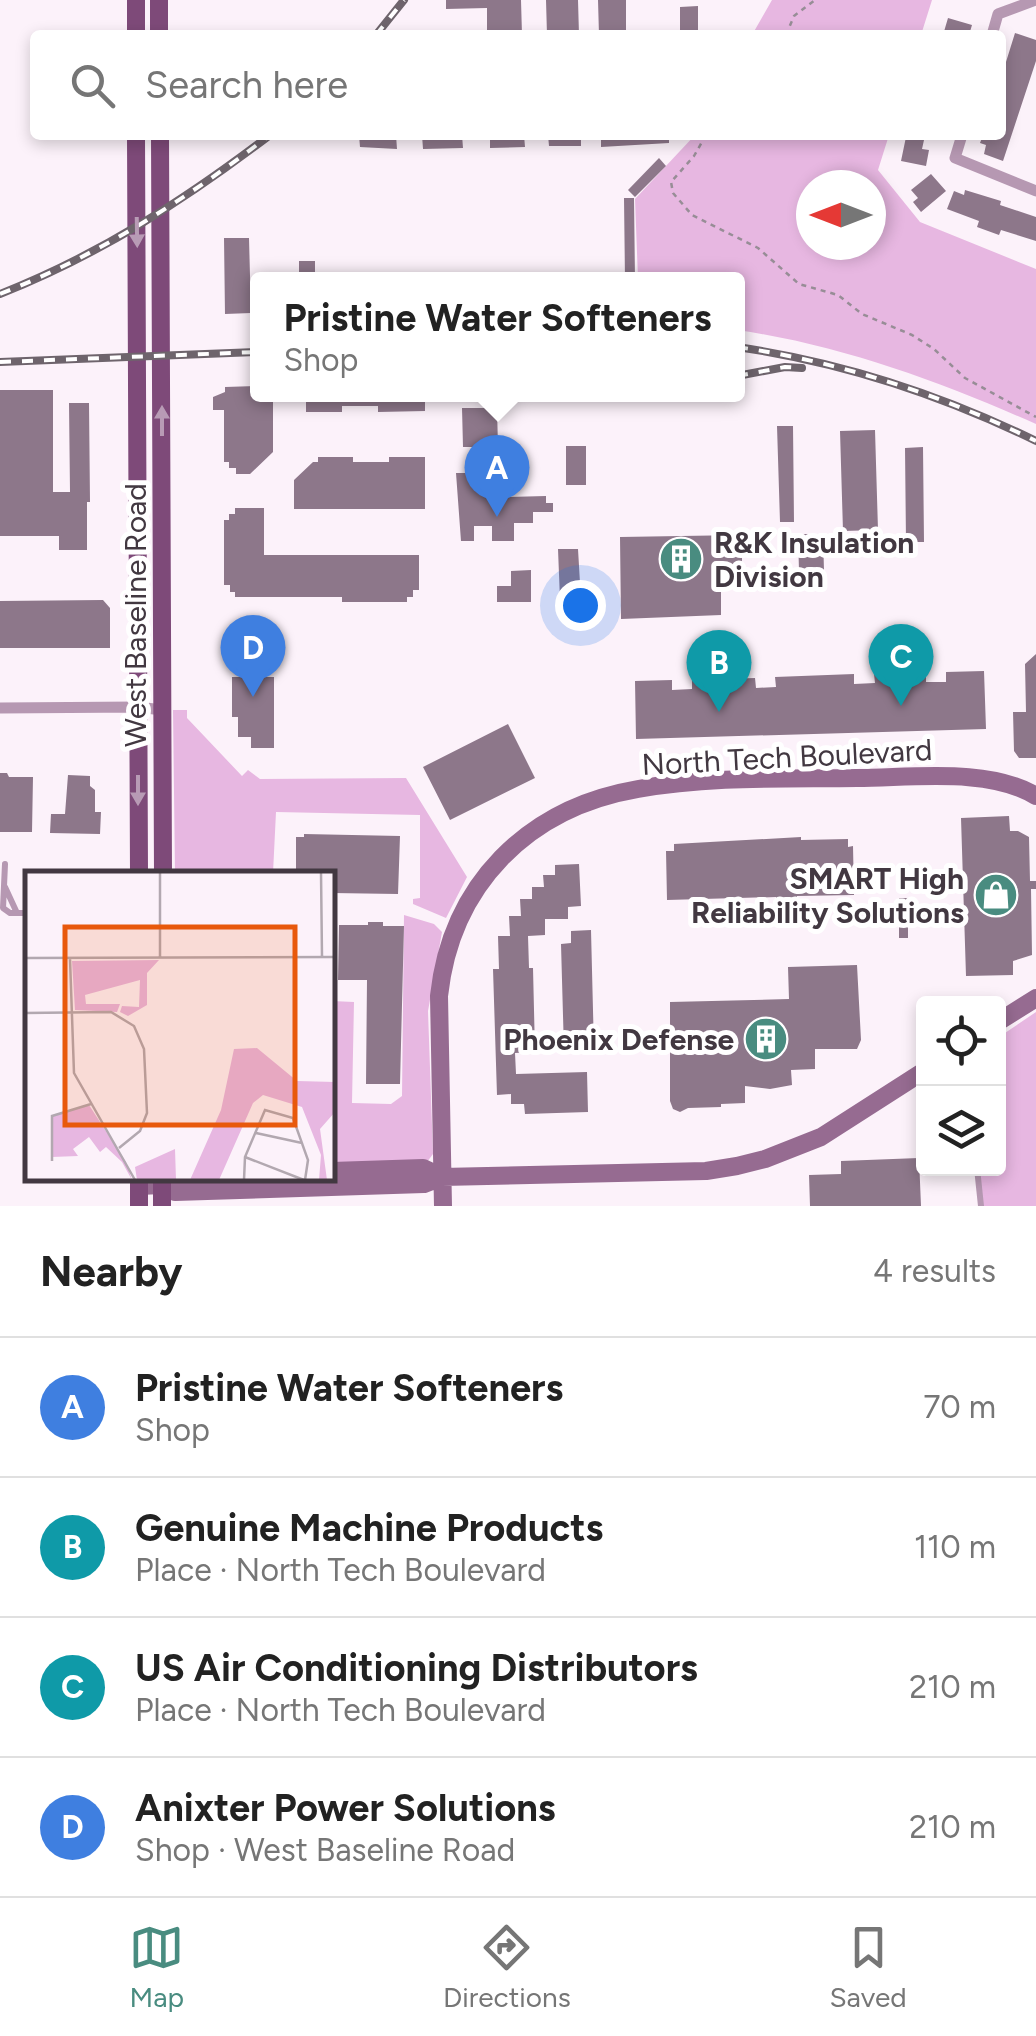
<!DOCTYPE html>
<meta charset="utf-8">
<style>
:root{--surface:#fff;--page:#f2f2f2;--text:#222;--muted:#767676;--line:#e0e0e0;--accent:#498c80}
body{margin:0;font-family:Figtree,sans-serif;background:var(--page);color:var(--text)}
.controls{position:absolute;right:30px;bottom:30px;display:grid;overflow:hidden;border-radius:10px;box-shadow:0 5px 15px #0003}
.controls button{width:90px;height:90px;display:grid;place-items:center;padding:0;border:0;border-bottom:2px solid var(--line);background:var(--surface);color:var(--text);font:50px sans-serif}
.compass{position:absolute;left:796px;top:170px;width:90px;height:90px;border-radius:50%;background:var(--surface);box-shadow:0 5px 15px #0003;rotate:270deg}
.you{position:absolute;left:580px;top:605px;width:35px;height:35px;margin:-25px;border:8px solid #fff;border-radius:50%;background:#1a73e8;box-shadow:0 0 0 15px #1a73e833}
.badge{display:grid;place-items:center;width:65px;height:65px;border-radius:50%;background:var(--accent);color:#fff;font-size:32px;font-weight:700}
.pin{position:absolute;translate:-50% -82px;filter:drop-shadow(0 2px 5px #0008)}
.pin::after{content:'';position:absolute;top:52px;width:35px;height:30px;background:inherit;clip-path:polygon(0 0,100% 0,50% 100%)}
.popup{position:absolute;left:250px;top:272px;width:495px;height:130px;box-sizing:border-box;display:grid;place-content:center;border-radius:10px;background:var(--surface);filter:drop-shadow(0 2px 8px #0005);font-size:32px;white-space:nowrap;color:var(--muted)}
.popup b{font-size:38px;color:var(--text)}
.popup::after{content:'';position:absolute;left:50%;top:100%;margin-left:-20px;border:20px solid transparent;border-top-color:var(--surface)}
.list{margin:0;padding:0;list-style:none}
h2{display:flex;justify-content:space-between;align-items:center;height:130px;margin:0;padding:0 40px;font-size:42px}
h2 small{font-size:32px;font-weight:400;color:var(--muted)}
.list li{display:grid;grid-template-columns:65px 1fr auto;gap:30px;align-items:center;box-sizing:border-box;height:140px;padding:0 40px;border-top:2px solid var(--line)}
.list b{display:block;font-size:38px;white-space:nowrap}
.list p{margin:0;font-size:32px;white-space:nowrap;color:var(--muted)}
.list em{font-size:32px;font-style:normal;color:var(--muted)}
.icon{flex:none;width:55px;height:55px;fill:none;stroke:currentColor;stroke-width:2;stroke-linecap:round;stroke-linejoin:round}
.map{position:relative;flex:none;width:1036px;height:1206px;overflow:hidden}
.search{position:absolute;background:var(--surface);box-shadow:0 5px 15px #0003;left:30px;right:30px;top:30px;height:110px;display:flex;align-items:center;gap:25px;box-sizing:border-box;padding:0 35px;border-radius:10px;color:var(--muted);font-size:38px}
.sheet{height:690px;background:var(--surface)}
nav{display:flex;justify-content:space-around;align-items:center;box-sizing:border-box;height:140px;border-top:2px solid var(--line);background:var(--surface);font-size:28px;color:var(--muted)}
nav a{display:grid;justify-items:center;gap:5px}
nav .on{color:var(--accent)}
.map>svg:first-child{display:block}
.green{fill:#e7b7e1;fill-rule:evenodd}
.building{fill:#8d778a}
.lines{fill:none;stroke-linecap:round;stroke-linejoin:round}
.path{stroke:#978d96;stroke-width:2.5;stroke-dasharray:5 5;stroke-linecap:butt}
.lane{stroke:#b698b2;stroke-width:6}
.street{stroke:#b698b2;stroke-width:11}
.secondary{stroke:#966b91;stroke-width:18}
.primary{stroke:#7e4a79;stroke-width:18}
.rail-casing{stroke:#6e646c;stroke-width:8}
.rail{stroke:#fff;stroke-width:4;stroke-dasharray:11;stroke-linecap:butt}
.oneway{fill:#b89bb5}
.labels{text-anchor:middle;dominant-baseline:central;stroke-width:10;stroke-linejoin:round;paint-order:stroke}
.poi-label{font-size:30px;font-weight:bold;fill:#423841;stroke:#fff;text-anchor:end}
.street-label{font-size:30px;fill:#423841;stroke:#fff}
.inset-road{fill:none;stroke:#b2a8b0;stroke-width:2.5}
.view{fill:#e8590c;fill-opacity:0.15;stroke:#e8590c;stroke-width:5}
.inset-edge{fill:none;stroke:#423841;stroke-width:5}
</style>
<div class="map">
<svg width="1036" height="1206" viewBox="0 0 1036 1206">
<rect width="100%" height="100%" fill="#fcf2fa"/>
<!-- green -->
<path class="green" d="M772 0H932L921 35H752Z
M695 135H889L878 170 920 222 1036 269V424C941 382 841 345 737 330V280L638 279 635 199ZM811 185H871V245H811Z
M173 710H187V718L242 776 248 770 260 779 406 778 467 877 446 918 413 904V899L420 898V815L276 812 273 873H175Z
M404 915 434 924 442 932 428 1011 433 1154 427 1162 333 1164 332 1001 354 1002 352 1103 391 1104 402 1096Z
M1036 1012V1206H981L977 1169 998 1168 999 1037Z"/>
<!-- building -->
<path class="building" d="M446 0H521L522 35H487V8L446 9Z
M546 0H578L579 35H547Z
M598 0H626V35H599Z
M698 6V35H680V7Z
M948 18 972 25 969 35H943Z
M1015 33 1036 40V61L1003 161 984 154 986 145 980 143 983 135H1001V100L1006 83 1001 78Z
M359 135H396L397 149 360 147Z
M422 135H462L463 148 423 149Z
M490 135H524L525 147 490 148Z
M548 135H581V146H549Z
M601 135H669V143L601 147Z
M906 137 924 140 922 149 929 150 926 166 901 161Z
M659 158 666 166 635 197 628 190Z
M931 174 946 191 921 212 913 202 918 198 911 190Z
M965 190 1001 201 1000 205 1036 217V241L1001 230 999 235 977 227 979 221 947 209 954 191 964 195Z
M624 198H634L635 280H625Z
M224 238H249L251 313 225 314Z
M299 261H315V280H299Z
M257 386V394H273V452L250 474H236V468H229V462H224V410H213V397L225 392V387Z
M0 390H53V492H70L69 403H89L90 502H87V550H59V536H0Z
M306 394H425V411L378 412V406H342V412H306Z
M462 408H497L498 447H463Z
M777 426H793L794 522H780Z
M875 430 878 530 843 531 840 431Z
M566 446H586V485H566Z
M923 447 924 542H906L905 448Z
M318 457H353V462H389V457H425V509H294V480L313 462H318Z
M456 473H506V497L546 496V503H553V512H533V523H514V541H492V526H474V541H461Z
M235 508H264V555H419V590H413V597H407V602H342V597H235V592H230V585H224V520H229V514H235Z
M798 534H823L824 571H799Z
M742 535V581L721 582V615L621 619 620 537Z
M558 549H578L581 600H560Z
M531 570V602H497V586H511V571Z
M103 600 110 608V648H0V601Z
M1036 654V758H1019L1014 751 1013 712H1026L1025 664Z
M984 671 986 729 636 739 635 681 672 680V690L692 689V680L755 678 756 688 776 687 775 677 854 674V684L875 683 874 674 926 672V682H946V672Z
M232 677H274V748H251V737H238V717H232Z
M508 724 535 778 450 820 423 767Z
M0 773H7L9 777H33L32 832H0Z
M68 775 90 776V786L95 790V812H101L100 834 50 833 51 814H65Z
M1009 816 1010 831H1018L1029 837 1030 881H1036V889H1031L1032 955 1013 961V975L966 976 961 818Z
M304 834 400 836 398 894 332 893V874H296V837H304Z
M801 837V840L848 839V847L853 846 854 895 797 896V908L776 909V897L667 900 666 851H674V844Z
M579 864 581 906 568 907V919H545V935L528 936 529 968H533L535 1052 515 1053 516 1074 587 1072 588 1112 525 1114 524 1104H511V1094L497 1095 493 969H499L498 936H510L509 916H521L520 899H532V887H544L543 875H555V865Z
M899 898H908V938H899Z
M368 922H383V926H404L400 1084H366L367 980H338L339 925H368Z
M591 930 594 1050 564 1051 561 944 571 943V931Z
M857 965 861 1040 857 1049H815V1069L791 1070 792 1085 770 1089 745 1086V1103L721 1104V1107L688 1108 680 1112 673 1109 670 1101V1002L789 999 788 967Z
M919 1158 921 1206H810L809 1175 841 1174V1161Z"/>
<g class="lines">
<!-- path -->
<path class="path" d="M786 35 794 16 815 0
M706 135 694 156 671 182 673 193 692 215 758 248 799 284 838 295 862 314 912 335 934 349 965 378 1036 417"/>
<!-- lane -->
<path class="lane" d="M5 864 3 908 10 913H28
M5 887 17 913
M977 1168 981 1206"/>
<!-- street -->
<path class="street" d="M992 35 998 14 1036 0
M962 135 955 158 1036 191
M0 708 138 707 162 710"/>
<!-- secondary -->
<path class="secondary" d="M998 1022 1036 998
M332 1171 423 1168 442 1177
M139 1186 162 1185 175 1192 424 1184 442 1177 706 1171 737 1166 765 1159 821 1137 924 1071
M443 1206 439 996C451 885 527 808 638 789 709 776 785 779 857 778 911 778 989 767 1036 796"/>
<!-- primary -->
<path class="primary" d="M136 0V35
M159 0V35
M136 135 139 874
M160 135 163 874
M162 1178V1206
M139 1206V1178"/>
<!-- rail casing -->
<g class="rail-casing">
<path id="rail" d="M376 35 404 0
M0 294C99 255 185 200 270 135
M737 347C841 362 942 395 1036 441
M0 362 257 352
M737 376 785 367 802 368"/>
</g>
<!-- rail -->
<use href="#rail" class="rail"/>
</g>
<!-- one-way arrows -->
<defs><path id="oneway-solid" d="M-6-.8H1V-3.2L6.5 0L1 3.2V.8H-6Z" transform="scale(2.5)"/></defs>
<g class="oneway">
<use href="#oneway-solid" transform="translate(137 232) rotate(89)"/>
<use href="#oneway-solid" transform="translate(162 421) rotate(-90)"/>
<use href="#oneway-solid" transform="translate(138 790) rotate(90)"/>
</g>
<!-- icons -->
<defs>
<g id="building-disc" transform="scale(2.25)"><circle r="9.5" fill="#498c80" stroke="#fff"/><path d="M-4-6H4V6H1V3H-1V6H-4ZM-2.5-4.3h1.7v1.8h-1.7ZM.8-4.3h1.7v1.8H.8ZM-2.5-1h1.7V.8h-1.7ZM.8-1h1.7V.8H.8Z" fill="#fff"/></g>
<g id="shop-disc" transform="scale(2.25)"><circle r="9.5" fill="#498c80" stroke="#fff"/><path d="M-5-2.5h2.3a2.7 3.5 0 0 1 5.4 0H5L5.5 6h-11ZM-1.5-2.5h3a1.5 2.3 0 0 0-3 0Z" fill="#fff"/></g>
</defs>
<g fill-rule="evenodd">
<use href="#building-disc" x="681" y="559"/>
<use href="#shop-disc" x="996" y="895"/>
<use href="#building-disc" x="766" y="1039"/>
</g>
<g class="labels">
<!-- poi labels -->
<g class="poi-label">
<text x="714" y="542" text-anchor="start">R&amp;K Insulation<tspan x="714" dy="34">Division</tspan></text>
<text x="964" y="878">SMART High<tspan x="964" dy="34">Reliability Solutions</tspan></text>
<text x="734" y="1039">Phoenix Defense</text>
</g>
<!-- street labels -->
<g class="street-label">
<text transform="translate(135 615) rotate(-90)">West Baseline Road</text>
<text transform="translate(787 757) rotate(-3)">North Tech Boulevard</text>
</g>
</g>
<!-- overview -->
<g transform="translate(25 871)">
<rect width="310" height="310" fill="#fcf2fa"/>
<path d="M134 89 122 102V134L103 145 95 141 97 135 114 136 115 109 60 124 61 133H95L92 141 50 139 47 90ZM232 177 272 210 310 211V241L295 258 302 309H294L296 284 277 236 238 224 228 232 194 309H165L196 239 209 178ZM64 234 101 291 107 309 97 291 81 276 75 281 64 266 48 278 53 285 27 286V245ZM150 278 151 309H112L110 296Z" fill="#e7b7e1"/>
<path class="inset-road" d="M296 1 297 86M0 87 310 86M135 87V1M45 88 49 202 110 309M0 142 86 141 109 155 119 178 122 242 115 260 94 277M231 262 277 272M220 286 279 309M27 290V245L66 233M219 309 220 286 240 239 268 247 283 289 280 309"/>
<path class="view" d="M40 56H270V254H40Z"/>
<rect width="310" height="310" class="inset-edge"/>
</g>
</svg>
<div class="controls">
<button><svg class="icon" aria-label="locate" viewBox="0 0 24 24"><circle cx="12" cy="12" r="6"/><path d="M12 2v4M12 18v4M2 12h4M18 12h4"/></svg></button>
<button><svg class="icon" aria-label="layers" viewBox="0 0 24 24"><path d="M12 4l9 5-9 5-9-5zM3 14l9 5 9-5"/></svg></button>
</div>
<svg class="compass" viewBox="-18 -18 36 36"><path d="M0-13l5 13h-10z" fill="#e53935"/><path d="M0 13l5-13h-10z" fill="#767676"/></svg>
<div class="you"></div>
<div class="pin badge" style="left:497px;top:517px;background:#3f7fe0">A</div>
<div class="popup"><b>Pristine Water Softeners</b>Shop</div>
<div class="pin badge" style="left:719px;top:712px;background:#0f9aa8">B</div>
<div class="pin badge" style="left:901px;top:706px;background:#0f9aa8">C</div>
<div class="pin badge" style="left:253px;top:697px;background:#3f7fe0">D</div>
<div class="search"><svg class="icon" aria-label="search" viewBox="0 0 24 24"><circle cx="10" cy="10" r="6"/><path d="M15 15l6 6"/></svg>Search here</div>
</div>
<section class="sheet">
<h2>Nearby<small>4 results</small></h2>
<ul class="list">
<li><span class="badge" style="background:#3f7fe0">A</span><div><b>Pristine Water Softeners</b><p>Shop</p></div><em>70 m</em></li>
<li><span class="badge" style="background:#0f9aa8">B</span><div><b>Genuine Machine Products</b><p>Place · North Tech Boulevard</p></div><em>110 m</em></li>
<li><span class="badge" style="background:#0f9aa8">C</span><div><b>US Air Conditioning Distributors</b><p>Place · North Tech Boulevard</p></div><em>210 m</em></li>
<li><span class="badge" style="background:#3f7fe0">D</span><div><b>Anixter Power Solutions</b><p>Shop · West Baseline Road</p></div><em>210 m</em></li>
</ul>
</section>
<nav>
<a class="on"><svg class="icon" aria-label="map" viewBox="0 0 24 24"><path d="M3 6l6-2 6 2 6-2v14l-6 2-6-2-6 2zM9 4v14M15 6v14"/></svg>Map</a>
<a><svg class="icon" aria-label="directions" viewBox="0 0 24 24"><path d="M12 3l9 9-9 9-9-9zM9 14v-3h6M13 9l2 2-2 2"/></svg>Directions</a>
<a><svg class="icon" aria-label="saved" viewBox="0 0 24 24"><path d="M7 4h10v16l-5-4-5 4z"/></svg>Saved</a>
</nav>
